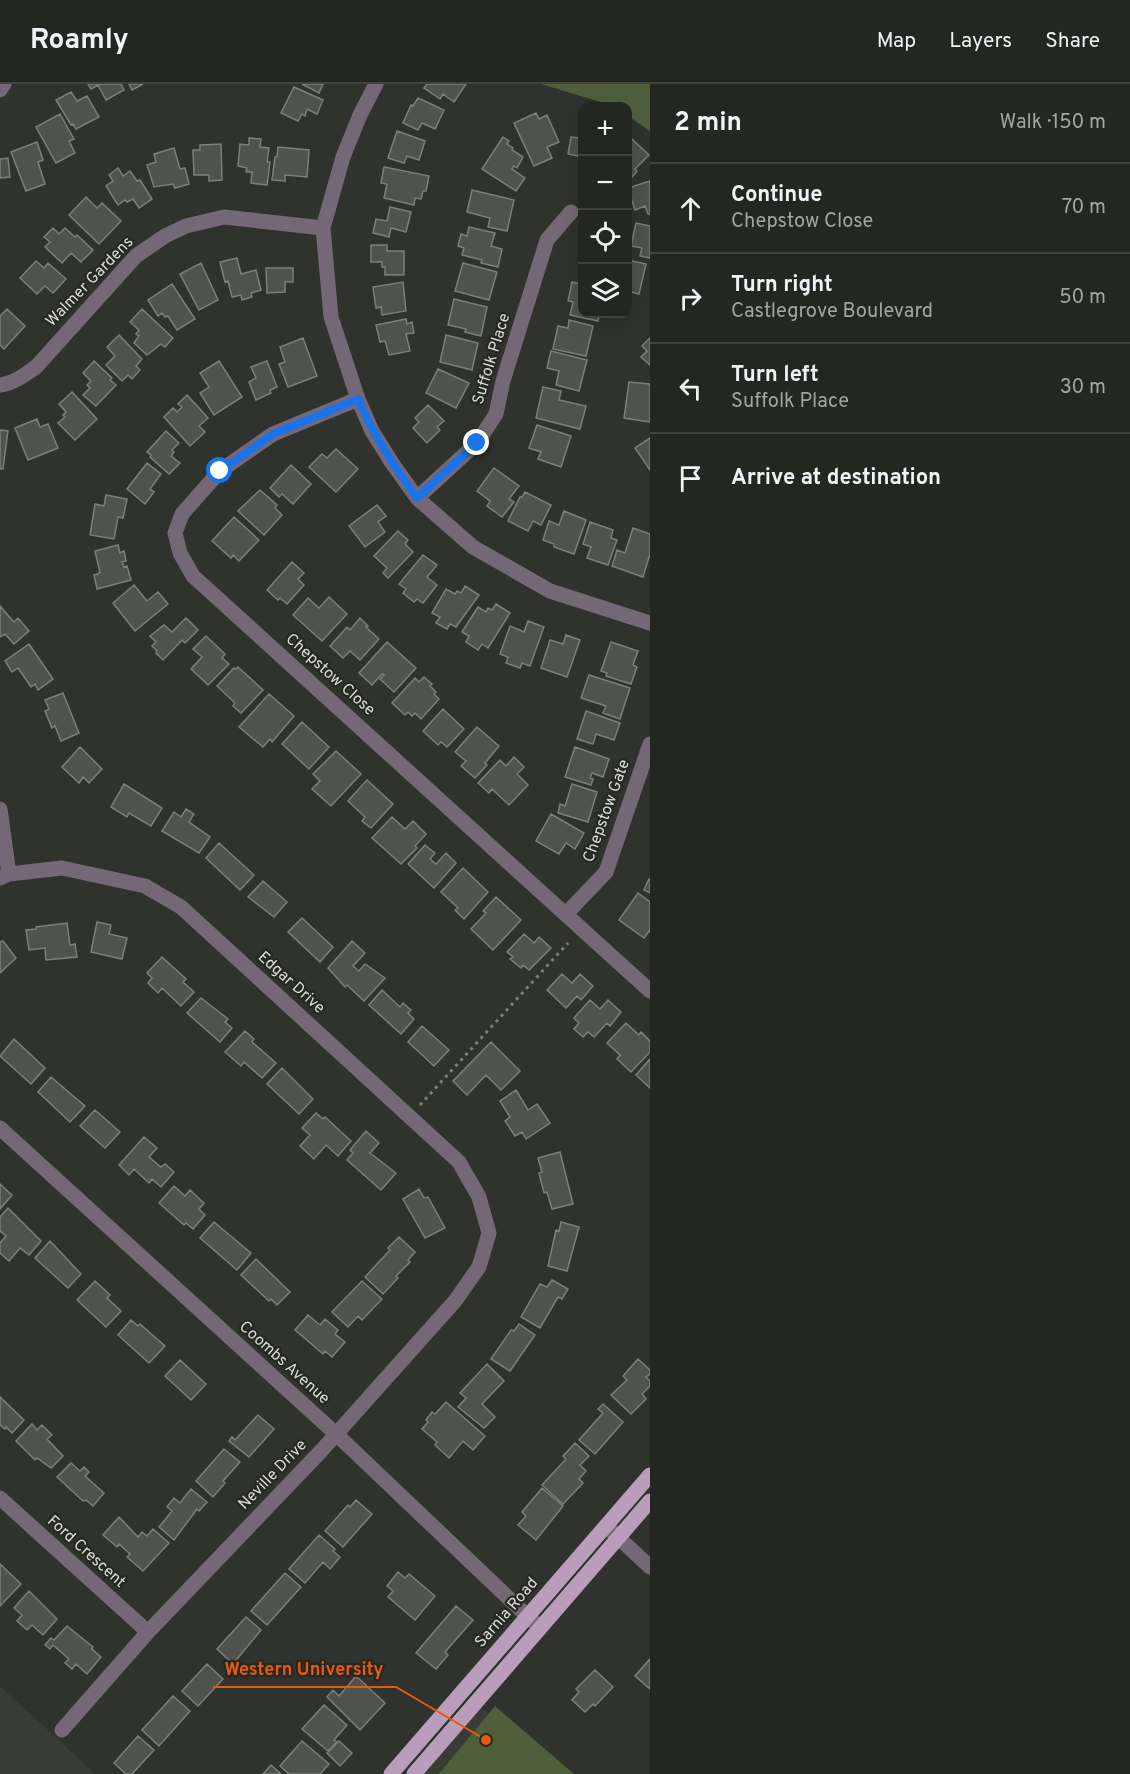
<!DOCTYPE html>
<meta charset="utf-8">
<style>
:root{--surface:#242622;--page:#2c2e2a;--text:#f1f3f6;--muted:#a3a5a5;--line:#414340}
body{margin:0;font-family:Overpass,sans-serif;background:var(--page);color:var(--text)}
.controls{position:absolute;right:18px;top:18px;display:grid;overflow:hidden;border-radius:12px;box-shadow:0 6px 24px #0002}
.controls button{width:54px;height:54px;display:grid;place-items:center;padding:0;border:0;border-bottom:2px solid var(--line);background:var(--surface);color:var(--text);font:30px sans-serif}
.stop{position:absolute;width:18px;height:18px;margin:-14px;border:4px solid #1a73e8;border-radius:50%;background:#fff}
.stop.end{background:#1a73e8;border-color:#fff;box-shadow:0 2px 6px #0008}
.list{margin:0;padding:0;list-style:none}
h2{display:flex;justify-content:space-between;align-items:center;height:78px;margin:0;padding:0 24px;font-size:26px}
h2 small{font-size:20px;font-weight:400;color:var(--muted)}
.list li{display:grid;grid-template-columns:39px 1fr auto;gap:18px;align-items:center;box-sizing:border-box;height:90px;padding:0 24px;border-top:2px solid var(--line)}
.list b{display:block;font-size:22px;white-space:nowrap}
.list p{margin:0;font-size:20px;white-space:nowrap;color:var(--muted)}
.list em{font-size:20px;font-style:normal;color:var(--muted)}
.icon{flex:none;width:33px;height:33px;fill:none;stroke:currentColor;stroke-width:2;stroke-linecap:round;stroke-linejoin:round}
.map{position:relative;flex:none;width:650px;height:1690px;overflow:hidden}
header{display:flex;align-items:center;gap:36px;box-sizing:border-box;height:84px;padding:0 30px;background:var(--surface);border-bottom:2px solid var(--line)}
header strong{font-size:28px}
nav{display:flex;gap:33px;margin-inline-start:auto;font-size:21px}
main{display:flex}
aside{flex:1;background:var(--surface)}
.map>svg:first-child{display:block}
.built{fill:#383c33}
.green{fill:#4f5f3c}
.building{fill:#50524f;stroke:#7d7f7b;stroke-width:1.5}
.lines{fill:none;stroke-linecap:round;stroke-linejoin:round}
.path{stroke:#7d7f7c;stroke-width:3;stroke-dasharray:3 4.5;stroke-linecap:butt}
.minor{stroke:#756876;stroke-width:15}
.major{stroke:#b99dba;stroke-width:15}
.route{stroke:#1a73e8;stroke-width:8}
.labels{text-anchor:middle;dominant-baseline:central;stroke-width:4.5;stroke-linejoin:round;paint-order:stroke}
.street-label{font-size:16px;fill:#dbdcda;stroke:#262824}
.leader{fill:none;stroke:#e8590c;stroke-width:2}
.callout-dot{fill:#e8590c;stroke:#262824;stroke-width:2}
.callout-label{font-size:18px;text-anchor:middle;font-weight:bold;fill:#e8590c;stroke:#262824;stroke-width:4.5;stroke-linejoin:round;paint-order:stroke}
</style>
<header>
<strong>Roamly</strong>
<nav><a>Map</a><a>Layers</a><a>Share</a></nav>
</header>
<main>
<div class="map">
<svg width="650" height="1690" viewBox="0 0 650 1690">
<rect width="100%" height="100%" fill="#30322e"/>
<!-- built -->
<path class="built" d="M0 1602 48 1646 95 1690H0Z
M480 1622 561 1690H424Z"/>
<!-- green -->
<path class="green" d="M541 0H650V47L628 32V22H614Z
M495 1622 574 1690H439Z"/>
<!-- building -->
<path class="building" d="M88 0H121L124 6 106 16 98 1 91 5Z
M129 0H143L132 6Z
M302 0H323L319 9Z
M427 0H466L454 18 443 10 440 15 424 4Z
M294 3 323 16 317 30 307 25 305 32 302 30 298 37 281 29Z
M71 8 77 17 87 12 99 33 76 45 73 40 71 41 56 16Z
M418 14 444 26 435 45 422 39 418 46 403 39 411 21 413 22Z
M536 29 539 35 547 31 559 58 547 63 552 74 534 82 514 39Z
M60 30 74 55 69 57 75 69 56 79 36 43Z
M582 37V73L568 70 571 53 580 54Z
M397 47 425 57 419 76 407 72 404 79 388 74Z
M503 53 509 57 507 60 513 64 512 66 523 73 517 84 514 82 512 85 525 94 516 107 482 85Z
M249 54 261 55 260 63 269 64 267 78H270L267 101 251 99 252 88H246L247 84 238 82 240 60 249 61Z
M631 54 649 71 635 85 637 87 628 98V57Z
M37 58 43 76 38 78 45 100 26 107 11 68Z
M221 60 222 96 209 97V91H194L193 66H200V61Z
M278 63 309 66 307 93 285 91V97L272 96 275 73H277Z
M174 64 180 85 185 84 189 100 175 104 173 100 154 103 147 81 156 78 154 70Z
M8 74 10 93 0 94V75Z
M384 83 429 92 426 107H423L421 115 415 114 414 121 384 114 387 100 381 99Z
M118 84 123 92 130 87 137 97 140 96 152 115 139 124 133 115 127 118 125 116 118 121 106 102 113 97 109 91Z
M650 97V130H648L645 122 635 126 628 104Z
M472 106 514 116 507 147 488 143 490 134 467 128Z
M86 113 97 124 102 119 121 137 99 160 69 131Z
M390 123 411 128 406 148 391 144 389 153 373 149 376 135 387 137Z
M636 139 650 142V174L640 172 642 164 631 162Z
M469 143 495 149 491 162 502 165 498 183 481 179 482 176 462 171 464 164 458 162 461 150 467 152Z
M53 144 59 150 65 144 75 153 77 151 93 166 81 178 71 169 62 179 45 163 50 158 44 153Z
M371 161H387V167H404V191H385V183H382V178H371Z
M237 174 241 190 256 186 261 206 251 209 252 213 242 216 241 211 232 213 228 197 225 198 220 178Z
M628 176 646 180 639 210 628 207Z
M36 177 44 184 48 179 66 195 53 209 45 202 37 210 20 194Z
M201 179 218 216 199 226 180 190Z
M463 179 497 188 489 216 455 207Z
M266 184H293V198H285V208L267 209Z
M403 198 406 227 382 231 381 223 376 224 373 203Z
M572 198 582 200V230H593L592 231 599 233 598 237 570 231 573 218 568 217Z
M172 200 195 235 177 246 168 232 165 233 162 229 158 232 148 216Z
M454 215 487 223 481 252 465 248 466 245 448 241Z
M7 225 25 242 4 265 0 261V232Z
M142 225 173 254 165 263 161 260 147 271 134 259 139 252 136 250 139 246 130 238Z
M406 235 407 240 412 238 414 249 406 250 410 267 389 271 385 257 380 258 376 241Z
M569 236 593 242 586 272 553 265 558 242 568 244Z
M119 251 142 275 136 282 140 286 132 295 128 291 122 297 106 281 115 272 107 263Z
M446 251 478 259 472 286 440 278Z
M303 254 317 292 288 303 279 280 285 278 280 263Z
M650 254V281L641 273 647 267 642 262Z
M551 267 587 276 579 307 556 301 559 287 547 284Z
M94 277 112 294 110 296 116 301 96 322 83 311 90 304 87 301 91 297 83 289Z
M219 277 242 313 214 331 200 309 209 303 200 289Z
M267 277 277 303 270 306 271 309 256 316 249 298 256 294 251 283Z
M438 285 469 299 456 324 426 309Z
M629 298 650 300V338L624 334Z
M543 303 561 307 559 316 586 322 580 345 536 334Z
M72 308 97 335 75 356 58 339 65 333 63 331 66 328 59 320Z
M187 311 208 334 199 342 205 348 190 362 164 333 173 324 177 328 182 323 178 320Z
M428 321 444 337 437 343 440 346 427 359 413 344 419 338 415 334Z
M37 335 40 343 48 340 58 364 28 376 15 344Z
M537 341 571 352 561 383 538 375 541 368 529 364Z
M0 346 8 347 3 385H0Z
M166 347 179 359 172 366 174 368 171 372 180 379 169 390 150 373 151 371 147 368Z
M650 354V386L635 364Z
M336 365 358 385 336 408 309 383 322 370 327 374Z
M147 379 161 390 150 405 154 408 145 420 127 405Z
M291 381 311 400 293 420 282 410 279 413 270 404Z
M494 384 519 402 509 415 514 418 502 433 487 422 490 417 477 407Z
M260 406 277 421 275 424 282 431 264 451 238 427Z
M525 408 551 421 541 441 533 437 528 447 508 437 520 413H522Z
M106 411 127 415 123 434 118 433 114 455 90 451 95 420 104 422Z
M377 421 386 432 378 438 385 448 365 463 349 442Z
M564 427 586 436 574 470 554 463V460L543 456 549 437 559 441Z
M234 433 259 456 239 477 233 471 231 474 212 457Z
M590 438 613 446 611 454 617 456 608 481 587 474 591 463 583 460Z
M633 444 650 450V470L643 493 612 482 617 466 625 469Z
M398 447 408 456 405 460 413 468 388 494 383 489 387 484 374 472Z
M118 461 120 469 124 467 126 477 122 478 124 483 127 482 131 496 97 505 94 491 100 489 95 467Z
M423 471 437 481 427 493 437 501 423 519 417 515 414 518 403 509 406 505 399 500Z
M292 478 304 489 298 495 304 501 287 520 280 514 278 516 267 506Z
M134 501 147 517 158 508 168 520 135 547 113 519Z
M465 502 479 511 456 543 450 540 447 545 436 539 440 533 432 529 446 505 455 510 457 507 461 509Z
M329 513 347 530 322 557 293 531 308 514 319 524Z
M496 520 510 529 488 564 482 560 478 566 466 558 469 552 462 548 478 523 486 528 488 524 492 526Z
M0 522 14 538 18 534 29 547 14 560 5 550 0 553Z
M186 534 198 546 185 559 182 556 163 576 156 569 157 567 152 562 156 558 150 552 164 541 172 548Z
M360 534 368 542 366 543 379 555 360 576 350 567 343 574 330 562 347 543 350 546Z
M528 537 544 543 530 582 522 579 520 584 506 579 508 573 500 570 510 542 524 548Z
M566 551 580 556 567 593 541 584 550 556 563 560Z
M206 552 225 570 222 574 229 580 208 601 191 585 202 573 193 565Z
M387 558 416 584 394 608 380 595 384 591 382 590 372 601 359 589Z
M611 558 638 567 633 581 637 583 631 600 606 592 607 589 601 587Z
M29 560 53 595 38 606 35 600 31 603 18 584 12 588 5 577Z
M238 583 263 606 241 629 233 622 235 619 217 602 234 584 236 585Z
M589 591 630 604 620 635 603 629 606 622 581 614Z
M424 593 432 600 430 602 436 608 434 610 439 615 421 635 415 629 412 632 408 628 405 631 392 619 415 594 419 598Z
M63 609 79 649 61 657 55 642 52 644 45 627 49 625 45 616Z
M269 610 294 632 272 658 270 655 263 663 239 643Z
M443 625 464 645 447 663 441 658 438 661 423 647Z
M586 627 620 639 614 656 596 650 593 660 577 655Z
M302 638 329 663 309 685 282 660Z
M477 643 499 662 485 679 487 681 475 694 461 682 466 677 455 668Z
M80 663 102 685 89 699 83 693 79 699 62 683Z
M575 663 609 675 603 693 592 689 590 694 593 695 591 701 565 693Z
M336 667 361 690 331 722 312 705 320 697 313 690Z
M514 673 524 683 517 690 528 701 509 721 492 705 489 709 478 699 500 676 506 682Z
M367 696 393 720 371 744 362 737 365 733 348 717Z
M124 700 162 724 151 742 129 729 127 733 111 723Z
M572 700 597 708 588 738 558 729 560 720 565 722Z
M186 725 194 730 189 738 210 753 199 769 162 747 174 728 181 733Z
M551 730 584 749 575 765 566 759 559 770 536 757Z
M392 733 405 745 413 737 426 750 415 762 417 764 401 780 372 754Z
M219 759 254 791 240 806 206 774Z
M425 761 435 769 430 775 436 780 446 769 456 779 434 804 408 780Z
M463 784 488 808 464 835 455 826 458 824 441 808Z
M649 795H650V809L644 806Z
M263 797 287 818 274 833 248 813Z
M638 809 650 818V848L649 847 644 854 619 836Z
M496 813 521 836 493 866 471 845 486 829 483 827Z
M302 834 333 863 320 878 288 848Z
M97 838 111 841 109 850 127 854 122 875 91 868Z
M67 839 70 861 75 860 77 873 46 876 45 864 29 866 26 846 36 845V843Z
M524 850 534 859 539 853 551 864 529 886 523 881 521 884 510 875 513 873 507 868Z
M3 857 16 874 0 889V858Z
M352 857 365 869 353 882 359 887 365 880 385 894 364 917 347 901 345 903 328 884Z
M162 873 186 895 183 898 194 908 181 922 162 904 158 909 148 899 152 894 147 889Z
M562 890 572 899 580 890 593 902 581 916 577 912 566 924 547 906Z
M382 906 400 923 403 919 411 926 408 929 414 935 401 950 369 921Z
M201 914 228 935 225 938 232 944 220 958 187 929Z
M590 916 600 925 608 916 621 928 610 942 607 939 594 953 588 948 583 953 574 945 579 939 574 934Z
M626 939 639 951 641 948 650 957V968L631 988 617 975 620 971 607 959Z
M422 942 449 966 434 982 408 958Z
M245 947 254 955 252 958 276 979 262 994 244 978 241 982 225 968Z
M14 955 45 984 31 1000 0 972Z
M491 958 520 987 501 1006 486 991 467 1011 453 997Z
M650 975V1004L636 991Z
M282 984 313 1015 299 1030 267 1000Z
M51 993 85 1022 70 1038 38 1008Z
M516 1006 528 1026 537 1020 550 1039 526 1055 522 1048 515 1052 505 1037 510 1033 500 1017Z
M95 1026 120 1048 105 1064 80 1042Z
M316 1029 323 1035 325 1033 351 1057 338 1072 326 1061 314 1075 300 1062 310 1051 302 1044Z
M366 1047 379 1059 370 1069 396 1089 381 1106 347 1076 353 1069 350 1066Z
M144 1053 157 1064 149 1073 161 1083 165 1080 174 1088 161 1103 152 1095 149 1099 134 1085 129 1091 119 1081Z
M560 1068 573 1120 552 1125 547 1108 544 1109 539 1089 542 1088 538 1074Z
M0 1100 12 1111 0 1125Z
M174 1102 185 1112 190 1106 204 1119 199 1125 205 1131 193 1145 186 1139 184 1141 159 1119Z
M419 1105 424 1114 428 1113 445 1144 425 1154 403 1115Z
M8 1124 41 1157 29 1171 20 1164 9 1177 0 1169V1159L6 1152 0 1147V1133Z
M214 1138 251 1169 237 1186 200 1154Z
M561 1138 579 1143 567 1187 548 1182 556 1146 559 1147Z
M399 1153 415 1168 408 1176 410 1178 396 1192 398 1194 383 1210 365 1193 390 1166 388 1164Z
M50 1157 81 1190 68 1204 35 1174Z
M256 1175 290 1208 277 1221 271 1215 269 1217 241 1191Z
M552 1196 568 1205 562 1215 558 1213 540 1244 521 1233 540 1200 547 1203Z
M95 1197 110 1211 107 1214 121 1227 106 1243 77 1216Z
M362 1197 382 1215 362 1236 358 1232 348 1243 332 1228Z
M308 1231 320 1241 325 1235 338 1246 335 1250 345 1258 332 1273 325 1267 323 1270 295 1246Z
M131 1236 138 1242 140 1240 165 1262 149 1279 118 1251Z
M519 1240 535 1251 510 1287 491 1275 511 1246 514 1247Z
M638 1275 650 1286V1290L646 1293 650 1297V1302L642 1310 646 1315 631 1330 611 1311 627 1296 623 1292Z
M180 1276 206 1300 191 1316 165 1292Z
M487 1280 504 1297 482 1320 495 1333 484 1344 458 1323 466 1314 460 1309Z
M0 1313 24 1336 12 1349 6 1343 5 1345 0 1341Z
M446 1318 485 1352 473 1366 463 1357 449 1374 435 1361 437 1358 422 1345 428 1338 426 1336 432 1328 435 1330Z
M603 1320 623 1338 595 1370 579 1356 603 1329 598 1325Z
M258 1331 274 1345 249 1373 229 1357 232 1353 235 1356Z
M32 1340 37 1346 42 1341 52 1351 47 1355 63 1372 51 1384 37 1374 35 1376 16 1357Z
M575 1359 589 1372 580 1381 586 1387 579 1395 583 1399 563 1420 542 1401 566 1375 563 1372Z
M224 1365 240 1378 223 1397 225 1399 213 1413 196 1397Z
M71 1379 80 1387 84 1383 89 1388 85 1392 104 1409 93 1422 86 1416 83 1417 57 1393Z
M542 1404 563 1422 536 1456 518 1441 526 1432 522 1428Z
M191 1405 207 1418 199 1427 197 1425 174 1456 159 1443 172 1427 167 1423 174 1414 180 1419Z
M356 1416 372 1430 343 1463 325 1447 348 1421 350 1423Z
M119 1433 138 1453 142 1448 147 1452 153 1445 169 1459 143 1487 127 1473 130 1470 119 1460 117 1463 103 1451Z
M319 1451 335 1465 333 1467 340 1473 330 1485 323 1478 305 1499 289 1485Z
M0 1480 21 1500 0 1522Z
M398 1488 405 1494 409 1490 435 1512 415 1536 388 1513 393 1507 387 1502Z
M285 1489 301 1503 267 1541 251 1527Z
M29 1507 57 1535 43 1551 32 1541 27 1546 17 1537 22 1531 14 1524Z
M456 1522 473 1536 445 1568 448 1571 436 1585 416 1569Z
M246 1533 261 1546 233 1580 217 1565Z
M67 1542 93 1563 92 1565 101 1573 87 1590 76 1580 72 1585 65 1579 69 1575 53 1561 50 1565 45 1561 51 1554 54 1556Z
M650 1575V1605L635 1592Z
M207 1580 223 1595 198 1622 182 1607Z
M595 1586 613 1603 595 1622 593 1620 585 1628 572 1616 579 1608 576 1605Z
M356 1592 385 1619 360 1646 327 1613 333 1606 339 1612Z
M173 1612 190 1627 159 1662 142 1646Z
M324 1621 347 1641 334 1656 337 1658 328 1667 302 1645Z
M138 1652 154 1666 132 1690H126L114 1679Z
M302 1657 329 1680 320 1690H289L280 1682Z
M339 1657 352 1669 340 1682 327 1669Z
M271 1681 281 1690H263Z"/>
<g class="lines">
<!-- path -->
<path class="path" d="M420 1021 568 859"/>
<!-- minor -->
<path class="minor" d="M376 0 360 31 343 73 323 144 331 233 358 315 372 347 392 379 417 414 473 463 550 507 650 539
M0 6 4 0
M0 301C13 300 26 290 36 283L136 172 165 152 186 142 224 133 323 144
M358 315 273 350 220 387 182 430 175 449 180 469 193 492 650 907
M417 414 477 359 496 330 503 297 547 156 571 128
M0 725 9 790
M0 794 9 790 62 784 145 802 181 823 459 1078 479 1113 489 1149 479 1183 455 1217 322 1366 148 1548 62 1646
M567 829 606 788 650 660
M0 1044 336 1350 540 1544
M0 1414 148 1548
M606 1442 650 1483"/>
<!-- major -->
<path class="major" d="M391 1690 650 1391
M414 1690 650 1417"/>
</g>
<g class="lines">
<!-- route -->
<path class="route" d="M220 387 273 350 358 315C374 352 393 381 417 414L477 359"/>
</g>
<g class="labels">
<!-- street labels -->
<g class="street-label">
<text transform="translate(90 198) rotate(-46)">Walmer Gardens</text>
<text transform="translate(492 275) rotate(-73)">Suffolk Place</text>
<text transform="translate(330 591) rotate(42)">Chepstow Close</text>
<text transform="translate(607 727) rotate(-70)">Chepstow Gate</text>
<text transform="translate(291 899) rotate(42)">Edgar Drive</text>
<text transform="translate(284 1279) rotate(42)">Coombs Avenue</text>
<text transform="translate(273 1391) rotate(-46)">Neville Drive</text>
<text transform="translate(86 1468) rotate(42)">Ford Crescent</text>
<text transform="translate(507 1529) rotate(-49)">Sarnia Road</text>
</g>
</g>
<!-- callouts -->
<path class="leader" d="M486 1656L396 1603H213"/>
<circle class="callout-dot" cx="486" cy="1656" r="6"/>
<g class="callout-label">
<text x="304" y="1591">Western University</text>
</g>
</svg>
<div class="controls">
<button>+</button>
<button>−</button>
<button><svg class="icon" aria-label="locate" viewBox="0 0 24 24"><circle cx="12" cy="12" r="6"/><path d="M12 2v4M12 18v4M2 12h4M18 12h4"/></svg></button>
<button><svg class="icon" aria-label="layers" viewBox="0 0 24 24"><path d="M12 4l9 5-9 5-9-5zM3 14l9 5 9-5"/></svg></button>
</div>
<div class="stop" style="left:220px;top:387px"></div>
<div class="stop end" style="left:477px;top:359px"></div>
</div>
<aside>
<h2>2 min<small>Walk · 150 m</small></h2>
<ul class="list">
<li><svg class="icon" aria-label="ahead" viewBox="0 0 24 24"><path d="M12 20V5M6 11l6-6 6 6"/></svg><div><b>Continue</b><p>Chepstow Close</p></div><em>70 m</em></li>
<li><svg class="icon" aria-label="right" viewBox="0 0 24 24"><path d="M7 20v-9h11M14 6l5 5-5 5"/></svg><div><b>Turn right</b><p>Castlegrove Boulevard</p></div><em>50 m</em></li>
<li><svg class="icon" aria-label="left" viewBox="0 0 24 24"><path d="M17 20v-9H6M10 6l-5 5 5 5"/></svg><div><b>Turn left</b><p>Suffolk Place</p></div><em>30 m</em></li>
<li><svg class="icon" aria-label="arrive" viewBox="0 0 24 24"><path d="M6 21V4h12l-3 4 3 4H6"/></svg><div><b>Arrive at destination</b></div></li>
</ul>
</aside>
</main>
